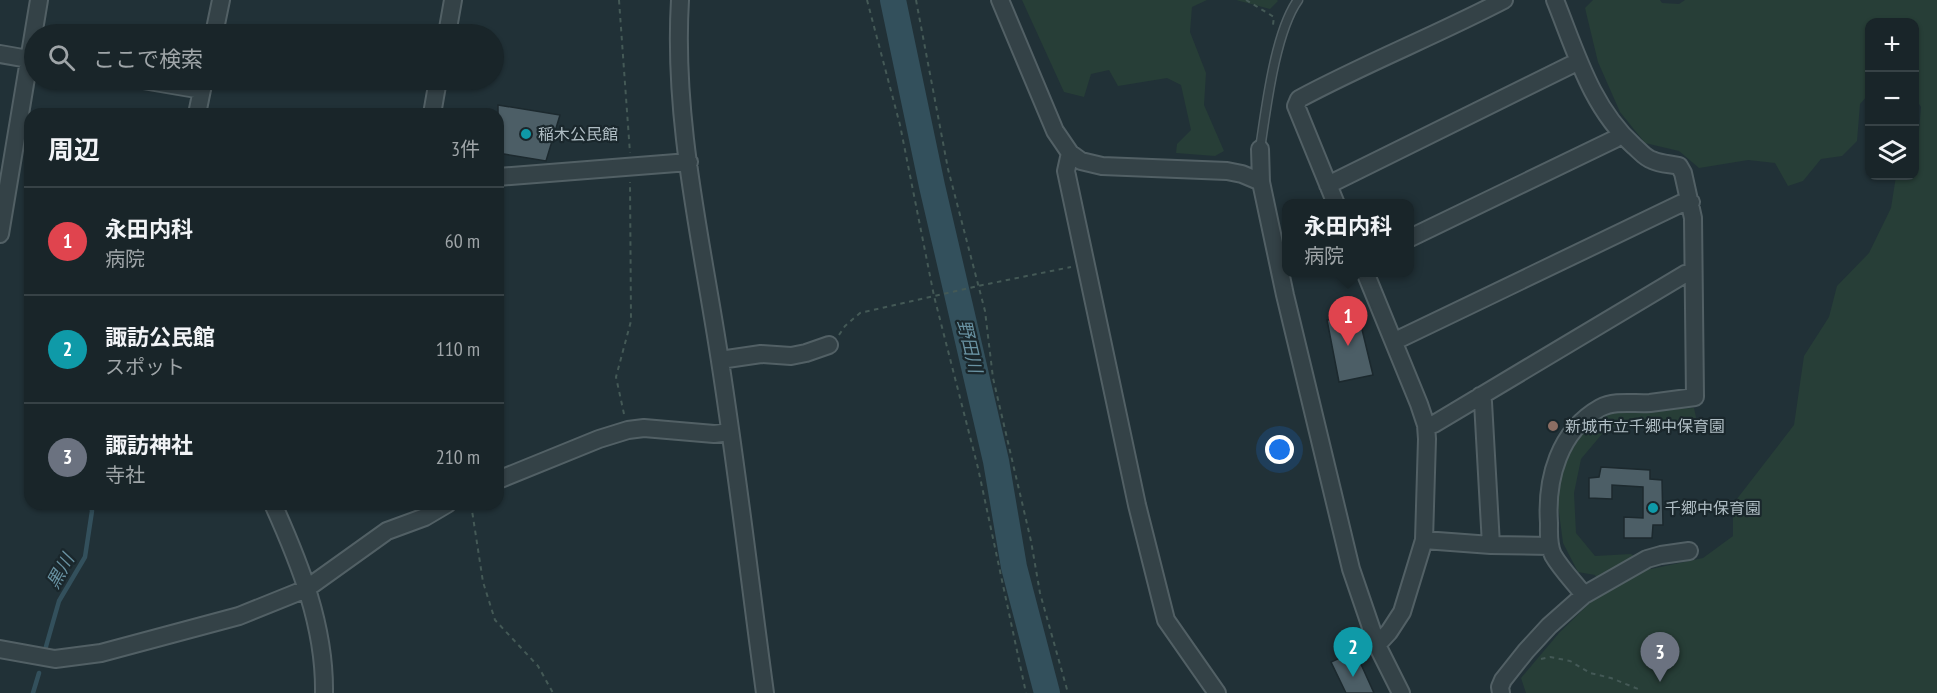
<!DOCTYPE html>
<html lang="ja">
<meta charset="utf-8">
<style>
:root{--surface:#192529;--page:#222d31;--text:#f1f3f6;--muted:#9fa5a8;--line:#374246;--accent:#84d0f4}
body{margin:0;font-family:"PT Sans Narrow","Noto Sans JP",sans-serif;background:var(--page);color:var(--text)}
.controls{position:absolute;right:18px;top:18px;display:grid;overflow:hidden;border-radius:12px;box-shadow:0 2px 4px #0004}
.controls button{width:54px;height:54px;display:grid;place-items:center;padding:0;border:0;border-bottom:2px solid var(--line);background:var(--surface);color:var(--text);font:30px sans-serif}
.you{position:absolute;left:1280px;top:450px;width:21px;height:21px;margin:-15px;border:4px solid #fff;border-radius:50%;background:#1a73e8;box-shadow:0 0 0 9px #1a73e833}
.badge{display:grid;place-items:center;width:39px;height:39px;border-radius:50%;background:var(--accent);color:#fff;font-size:20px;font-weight:700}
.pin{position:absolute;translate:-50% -50px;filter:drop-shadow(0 2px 3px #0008)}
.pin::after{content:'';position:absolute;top:32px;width:21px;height:18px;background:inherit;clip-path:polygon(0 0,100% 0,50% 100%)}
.popup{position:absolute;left:1282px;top:199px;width:132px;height:78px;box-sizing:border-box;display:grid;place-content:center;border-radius:12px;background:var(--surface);filter:drop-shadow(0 2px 4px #0005);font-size:20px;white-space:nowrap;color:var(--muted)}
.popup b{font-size:22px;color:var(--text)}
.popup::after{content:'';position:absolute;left:50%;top:100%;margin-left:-12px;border:12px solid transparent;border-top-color:var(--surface)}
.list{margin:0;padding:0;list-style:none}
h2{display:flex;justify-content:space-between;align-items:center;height:78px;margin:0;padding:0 24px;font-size:26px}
h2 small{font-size:20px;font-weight:400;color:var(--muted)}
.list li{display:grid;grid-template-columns:39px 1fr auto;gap:18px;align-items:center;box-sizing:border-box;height:108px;padding:0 24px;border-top:2px solid var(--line)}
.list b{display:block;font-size:22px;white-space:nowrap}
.list p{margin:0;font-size:20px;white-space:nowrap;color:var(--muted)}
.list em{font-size:20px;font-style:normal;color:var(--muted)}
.icon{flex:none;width:33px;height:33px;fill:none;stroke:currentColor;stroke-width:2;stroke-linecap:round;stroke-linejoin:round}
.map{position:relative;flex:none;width:1937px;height:693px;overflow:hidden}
.search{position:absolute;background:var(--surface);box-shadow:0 2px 4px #0004;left:24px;top:24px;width:480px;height:66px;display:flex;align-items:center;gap:15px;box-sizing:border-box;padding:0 21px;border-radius:33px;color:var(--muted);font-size:22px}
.panel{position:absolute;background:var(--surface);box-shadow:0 2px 4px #0004;left:24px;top:108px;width:480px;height:402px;border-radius:18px}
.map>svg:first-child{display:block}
.green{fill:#273e37}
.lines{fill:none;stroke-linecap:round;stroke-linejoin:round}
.stream{stroke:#33505c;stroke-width:4.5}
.river{stroke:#33505c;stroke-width:26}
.building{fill:#4c5e66;stroke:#1c292e;stroke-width:1.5}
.service-casing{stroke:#526065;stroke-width:11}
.minor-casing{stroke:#526065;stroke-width:20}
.path{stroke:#445956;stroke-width:2;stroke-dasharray:4.5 4.5;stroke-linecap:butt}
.service{stroke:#344247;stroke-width:8}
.minor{stroke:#344247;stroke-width:16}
.culture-dot{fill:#0f9aa8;stroke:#1a272c;stroke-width:2}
.education-dot{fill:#8d6e63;stroke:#1a272c;stroke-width:2}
.labels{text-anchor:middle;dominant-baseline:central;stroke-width:4.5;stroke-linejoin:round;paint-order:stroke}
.poi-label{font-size:16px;fill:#afbdc4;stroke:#1a272c;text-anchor:start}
.water-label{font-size:18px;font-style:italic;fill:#6992a2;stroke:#1a272c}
</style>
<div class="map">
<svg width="1937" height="693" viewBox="0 0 1937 693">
<rect width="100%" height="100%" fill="#213137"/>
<!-- green -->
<path class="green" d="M1022 0H1207L1192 7 1190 32 1206 73 1204 105 1224 151 1215 156 1176 153 1177 144 1191 130 1181 85 1167 78 1118 86 1109 70 1091 74 1084 97 1064 92Z
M1236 0H1277L1278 1 1270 9Z
M1593 0H1660L1662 3 1679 4 1685 0H1937V693H1526L1521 678 1559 633 1602 591 1595 575 1578 572 1563 543 1557 497 1565 462 1584 430 1607 412 1694 408 1697 422 1640 423 1607 428 1581 459 1574 493 1576 533 1595 556 1631 554 1651 569 1703 558 1733 536V504L1794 425 1804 356 1829 317 1837 286 1869 253 1891 208 1896 176H1914L1915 137 1919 131 1921 107 1914 96V22H1870L1869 94 1860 104 1857 141 1842 156 1821 159 1803 181 1788 186 1775 163 1748 160 1699 168 1679 151 1645 143 1620 112 1598 62 1585 8Z"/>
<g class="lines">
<!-- stream -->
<path class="stream" d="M45 650 59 601 85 557 92 511 90 504
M33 693 39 673"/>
<!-- river -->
<path class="river" d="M893 0 932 186 996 461 1014 567 1047 693"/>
</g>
<!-- building -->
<path class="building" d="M498 105 560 115 546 161 498 153Z
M1359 317 1373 375 1339 382 1327 320Z
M1601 467 1650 470V479L1662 480 1663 525H1653L1652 538H1624V517L1643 518V487L1612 485V499L1589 498V478L1599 477Z
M1355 651 1374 693H1346L1331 662Z"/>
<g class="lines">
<!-- service casing -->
<g class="service-casing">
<path id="service" d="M1260 149C1266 109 1275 32 1298 0"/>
</g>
<!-- minor casing -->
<g class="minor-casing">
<path id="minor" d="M680 0C673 115 699 229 717 342 736 459 749 576 765 693
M1000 0 1055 131 1070 153 1081 161 1102 166 1227 171 1242 174 1261 182 1285 295 1351 569 1377 645 1401 693
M1555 0C1576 52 1591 107 1634 146 1639 150 1645 158 1652 160 1660 164 1670 164 1679 166L1683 173 1693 218 1695 397C1680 399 1665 401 1650 403 1634 404 1615 400 1600 408 1559 431 1546 479 1549 523 1549 534 1548 545 1553 555 1561 569 1574 582 1584 595
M214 34 221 0
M447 34 453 0
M0 54 34 60
M143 80 202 90
M197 114 204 80
M432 114 438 80
M1260 149 1261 182
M1070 153 1066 171 1137 505 1166 620 1217 693
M498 177 689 162
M1328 185 1579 61
M1336 204 1296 106 1299 99C1366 63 1437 35 1504 0
M0 234 39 0
M1410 238 1615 139 1620 133
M1365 272 1419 404 1426 425 1427 439 1424 540 1402 612 1389 632 1377 645
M1395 341 1682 203 1691 202
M720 360 761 354 791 356 806 353 829 345
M1480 396 1483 402 1491 545
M1426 425 1434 424 1685 274 1693 272
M498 480 599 439 628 430 644 428 714 434 730 432
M273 504C300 564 325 626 324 693
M1424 540 1491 545 1550 546
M0 649 55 659 101 653 239 616 306 589 387 531 425 517 447 504
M1501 693 1500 687 1503 680 1526 651 1549 626 1584 595 1647 559 1661 555 1689 551"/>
</g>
<!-- path -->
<path class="path" d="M619 0 630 153
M867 0 900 125 934 296 978 468 1026 693
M916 0 948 169 985 311 993 378 1031 541 1040 593 1068 693
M1246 0 1274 17 1273 25
M839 335 845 326 860 313 978 286 1071 267
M624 414 616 377 631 321 630 182
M471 504 483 582 495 620 538 666 553 693
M1541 659 1550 657 1570 661 1590 673 1611 678 1638 689"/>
<!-- service -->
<use href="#service" class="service"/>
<!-- minor -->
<use href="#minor" class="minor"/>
</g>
<!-- markers -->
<g class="culture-dot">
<circle cx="526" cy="134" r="6"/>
<circle cx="1653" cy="508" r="6"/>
</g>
<circle class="education-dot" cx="1553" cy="426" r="6"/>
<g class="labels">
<!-- poi labels -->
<g class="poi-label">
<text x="538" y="134">稲木公民館</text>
<text x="1565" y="426">新城市立千郷中保育園</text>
<text x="1665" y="508">千郷中保育園</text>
</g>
<!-- water labels -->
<g class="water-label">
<text transform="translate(970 346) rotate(77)">野田川</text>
<text transform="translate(60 571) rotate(-61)">黒川</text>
</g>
</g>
</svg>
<div class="controls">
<button>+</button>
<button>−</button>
<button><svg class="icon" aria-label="layers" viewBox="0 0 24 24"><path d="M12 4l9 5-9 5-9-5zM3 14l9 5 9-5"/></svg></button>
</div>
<div class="you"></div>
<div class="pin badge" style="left:1348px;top:346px;background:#e0444e">1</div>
<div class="popup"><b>永田内科</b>病院</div>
<div class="pin badge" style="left:1353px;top:677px;background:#0f9aa8">2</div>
<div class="pin badge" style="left:1660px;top:682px;background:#6b7280">3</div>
<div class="search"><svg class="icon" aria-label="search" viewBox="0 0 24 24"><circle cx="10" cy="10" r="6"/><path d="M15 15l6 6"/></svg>ここで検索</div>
<section class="panel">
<h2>周辺<small>3件</small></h2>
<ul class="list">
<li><span class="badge" style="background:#e0444e">1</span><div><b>永田内科</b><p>病院</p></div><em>60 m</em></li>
<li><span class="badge" style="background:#0f9aa8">2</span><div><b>諏訪公民館</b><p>スポット</p></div><em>110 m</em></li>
<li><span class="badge" style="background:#6b7280">3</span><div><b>諏訪神社</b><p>寺社</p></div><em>210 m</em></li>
</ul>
</section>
</div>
